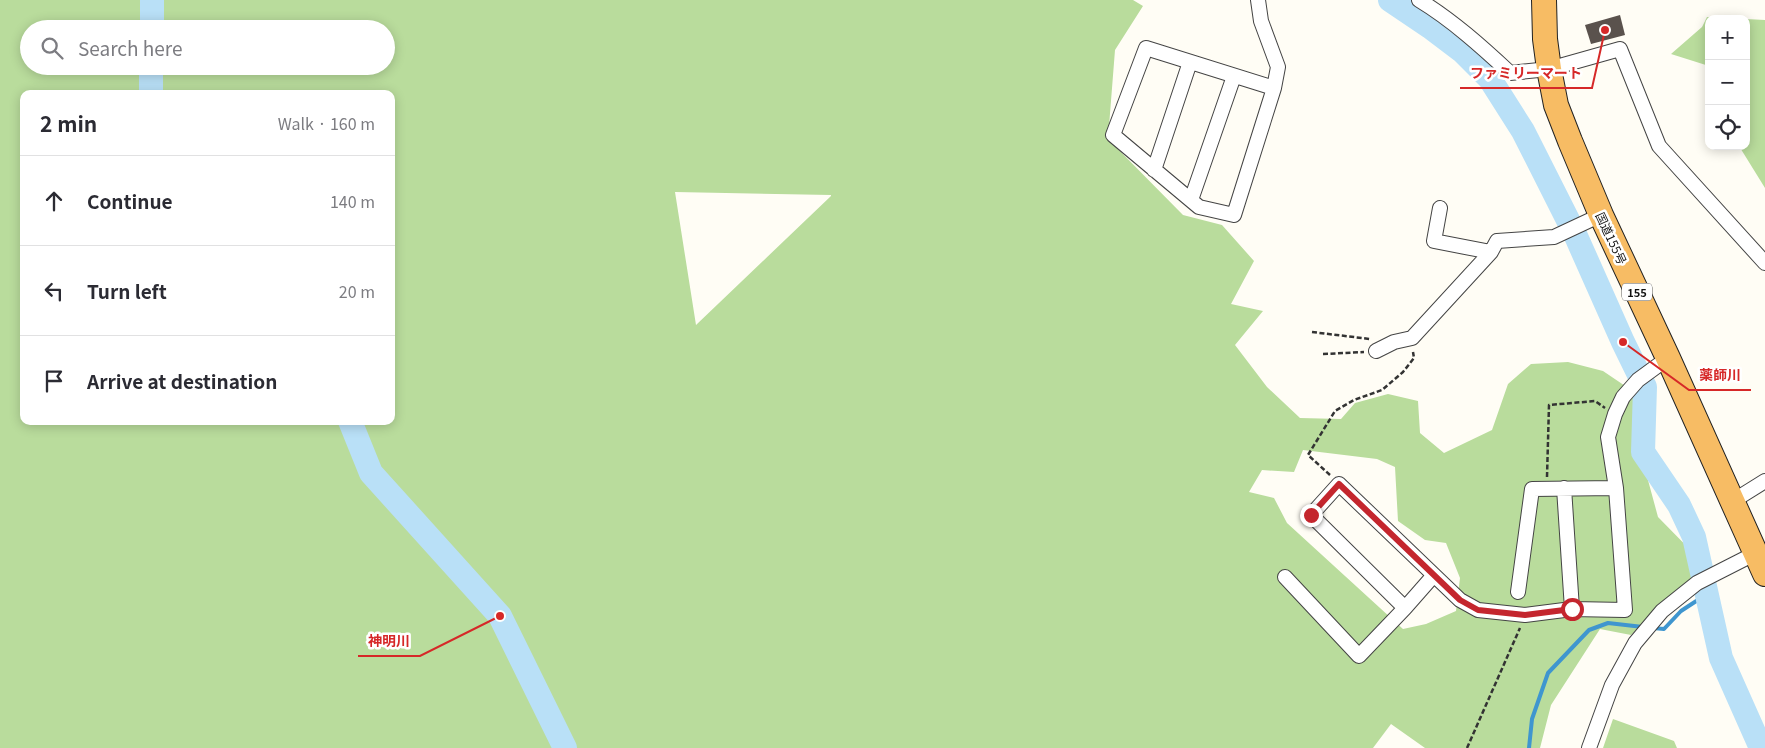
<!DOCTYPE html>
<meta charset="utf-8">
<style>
:root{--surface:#fff;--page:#f2f2f3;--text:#2b2b33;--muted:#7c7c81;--line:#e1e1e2}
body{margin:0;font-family:Georgia,"Noto Sans JP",serif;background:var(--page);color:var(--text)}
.controls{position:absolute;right:15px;top:15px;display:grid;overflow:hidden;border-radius:10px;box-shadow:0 2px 12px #0003}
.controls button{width:45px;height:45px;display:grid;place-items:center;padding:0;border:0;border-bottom:1px solid var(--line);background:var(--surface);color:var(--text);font:25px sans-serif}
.stop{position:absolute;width:15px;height:15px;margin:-11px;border:4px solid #c4262e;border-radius:50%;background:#fff}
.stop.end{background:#c4262e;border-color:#fff;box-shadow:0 1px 5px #0008}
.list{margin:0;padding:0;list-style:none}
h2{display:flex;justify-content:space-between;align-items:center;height:65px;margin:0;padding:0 20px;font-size:21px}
h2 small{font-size:16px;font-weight:400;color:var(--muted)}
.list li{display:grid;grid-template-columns:32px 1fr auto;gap:15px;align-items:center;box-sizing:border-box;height:90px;padding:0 20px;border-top:1px solid var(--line)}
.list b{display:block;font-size:19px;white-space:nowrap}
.list em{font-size:16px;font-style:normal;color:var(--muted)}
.icon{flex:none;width:28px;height:28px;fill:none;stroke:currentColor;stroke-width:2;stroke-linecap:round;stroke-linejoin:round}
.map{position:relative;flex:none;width:1765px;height:748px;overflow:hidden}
.search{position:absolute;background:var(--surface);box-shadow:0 2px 12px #0003;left:20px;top:20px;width:375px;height:55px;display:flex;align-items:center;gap:12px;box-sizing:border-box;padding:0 18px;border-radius:28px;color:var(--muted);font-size:19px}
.panel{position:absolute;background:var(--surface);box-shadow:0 2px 12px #0003;left:20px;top:90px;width:375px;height:335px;border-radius:10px}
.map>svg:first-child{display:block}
.forest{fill:#b9dc9c;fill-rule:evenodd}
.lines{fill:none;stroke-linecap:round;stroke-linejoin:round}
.stream{stroke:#3f96cf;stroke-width:4}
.river{stroke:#b9e0f7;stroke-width:24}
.building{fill:#5a524d}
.minor-casing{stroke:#444;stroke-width:16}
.trunk-casing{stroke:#222;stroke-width:26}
.path{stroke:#333;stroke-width:2.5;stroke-dasharray:5 2.5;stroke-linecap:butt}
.minor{stroke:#fff;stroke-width:14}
.trunk{stroke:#f7bc64;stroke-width:24}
.route{stroke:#c4262e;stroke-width:6}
.labels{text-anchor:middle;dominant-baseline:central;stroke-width:5;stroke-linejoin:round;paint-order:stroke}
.shield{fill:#fff;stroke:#585858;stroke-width:1}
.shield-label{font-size:11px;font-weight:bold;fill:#111}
.street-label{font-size:12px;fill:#111;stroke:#fff}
.leader{fill:none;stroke:#d62828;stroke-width:2}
.callout-dot{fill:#d62828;stroke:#fff;stroke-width:2}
.callout-label{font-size:14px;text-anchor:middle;font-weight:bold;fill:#d62828;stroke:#fff;stroke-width:5;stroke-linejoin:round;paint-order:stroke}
</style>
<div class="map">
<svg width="1765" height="748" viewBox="0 0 1765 748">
<rect width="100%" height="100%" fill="#fffdf5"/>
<!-- forest -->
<path class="forest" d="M0 0H1133L1143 6 1115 50 1108 139 1183 215 1222 225 1254 261 1231 304 1263 311 1235 345 1267 387 1300 418 1341 419 1355 403 1388 394 1418 401 1420 433 1444 453 1492 430 1508 384 1531 364 1568 362 1603 371 1640 396 1639 447 1658 517 1708 568 1668 597 1631 635 1600 629 1551 705 1540 748H1425L1391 724 1373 748H0ZM29 29H386V66H29ZM24 94H391V421H24ZM675 192 831 195V196L696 325ZM1303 450 1377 459 1395 467 1398 521 1425 540 1446 543 1460 578 1456 611 1426 624 1403 629 1287 523 1274 498 1249 492 1262 470 1294 472Z
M1707 17 1765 20V188L1739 146H1746V19H1709V66L1671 54 1702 27Z
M1613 719 1674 741 1677 748H1603Z"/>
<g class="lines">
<!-- stream -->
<path class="stream" d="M1653 628 1664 629 1681 611 1707 594
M1529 748 1532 719 1548 673 1589 630 1608 623 1643 627"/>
<!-- river -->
<path class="river" d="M1390 0 1430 27 1463 52 1490 79 1523 131 1575 234 1623 342 1645 387 1643 452 1679 505 1694 537 1721 658 1761 748
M152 29V0
M151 94V66
M350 421 371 473 500 616 565 748"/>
</g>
<!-- building -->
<path class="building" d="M1620 15 1625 35 1591 44 1585 25Z"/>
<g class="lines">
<!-- minor casing -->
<g class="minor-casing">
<path id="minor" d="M1258 0 1261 21 1278 67 1274 88 1234 215 1199 207 1113 135 1146 48 1274 88
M1419 0C1452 20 1482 47 1510 73L1549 69 1620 49 1659 146 1765 263
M1154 170 1190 62
M1191 200 1234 76
M1440 208 1434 241 1491 252
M1376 351 1394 342 1412 338 1491 252 1497 241 1554 237 1601 215
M1564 488 1572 609
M1733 501 1765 481
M1285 577 1359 656 1405 608 1311 515 1339 484 1460 600 1478 610 1525 615 1572 609 1625 610 1616 488 1608 437 1615 414 1623 397 1638 380 1668 358
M1518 592 1532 489 1616 488
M1405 608 1434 575
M1589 748 1612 685 1635 643 1662 611 1697 583 1756 553"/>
</g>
<!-- trunk casing -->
<g class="trunk-casing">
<path id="trunk" d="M1544 0 1545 39 1549 69 1556 105 1570 141 1601 215 1668 358 1765 574"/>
</g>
<!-- path -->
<path class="path" d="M1312 332 1370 339
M1323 354 1364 352
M1330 475 1308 455 1335 411 1354 400 1382 390 1403 372 1414 358 1413 352
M1547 477 1549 405 1595 401 1605 408
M1467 748 1520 628"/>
<!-- minor -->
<use href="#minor" class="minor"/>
<!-- trunk -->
<use href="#trunk" class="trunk"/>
</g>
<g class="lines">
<!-- route -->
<path class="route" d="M1311 515 1339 484 1460 600 1478 610 1525 615 1572 609"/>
</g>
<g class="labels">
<!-- shield labels -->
<rect class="shield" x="1622" y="283.5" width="30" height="17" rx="4"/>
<g class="shield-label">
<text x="1637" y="292">155</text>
</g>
<!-- street labels -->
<g class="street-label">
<text transform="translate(1612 238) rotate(65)">国道155号</text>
</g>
</g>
<!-- callouts -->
<path class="leader" d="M1605 30L1592 88H1460M1623 342L1689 390H1751M500 616L420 656H358"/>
<g class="callout-dot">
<circle cx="1605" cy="30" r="5"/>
<circle cx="1623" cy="342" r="5"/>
<circle cx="500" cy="616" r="5"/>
</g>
<g class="callout-label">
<text x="1526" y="78">ファミリーマート</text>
<text x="1720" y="380">薬師川</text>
<text x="389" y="646">神明川</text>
</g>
</svg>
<div class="controls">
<button>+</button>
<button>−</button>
<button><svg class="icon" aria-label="locate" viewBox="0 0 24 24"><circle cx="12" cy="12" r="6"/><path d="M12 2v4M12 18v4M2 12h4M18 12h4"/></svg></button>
</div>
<div class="stop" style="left:1572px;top:609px"></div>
<div class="stop end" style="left:1311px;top:515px"></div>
<div class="search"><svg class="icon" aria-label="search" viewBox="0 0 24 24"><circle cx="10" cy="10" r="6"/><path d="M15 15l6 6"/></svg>Search here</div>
<section class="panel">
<h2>2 min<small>Walk · 160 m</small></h2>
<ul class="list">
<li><svg class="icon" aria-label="ahead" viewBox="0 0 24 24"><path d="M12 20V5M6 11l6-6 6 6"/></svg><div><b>Continue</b></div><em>140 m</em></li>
<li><svg class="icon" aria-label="left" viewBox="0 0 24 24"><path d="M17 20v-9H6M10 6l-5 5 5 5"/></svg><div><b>Turn left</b></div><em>20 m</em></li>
<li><svg class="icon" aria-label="arrive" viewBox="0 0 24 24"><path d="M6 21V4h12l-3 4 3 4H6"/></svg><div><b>Arrive at destination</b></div></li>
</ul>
</section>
</div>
